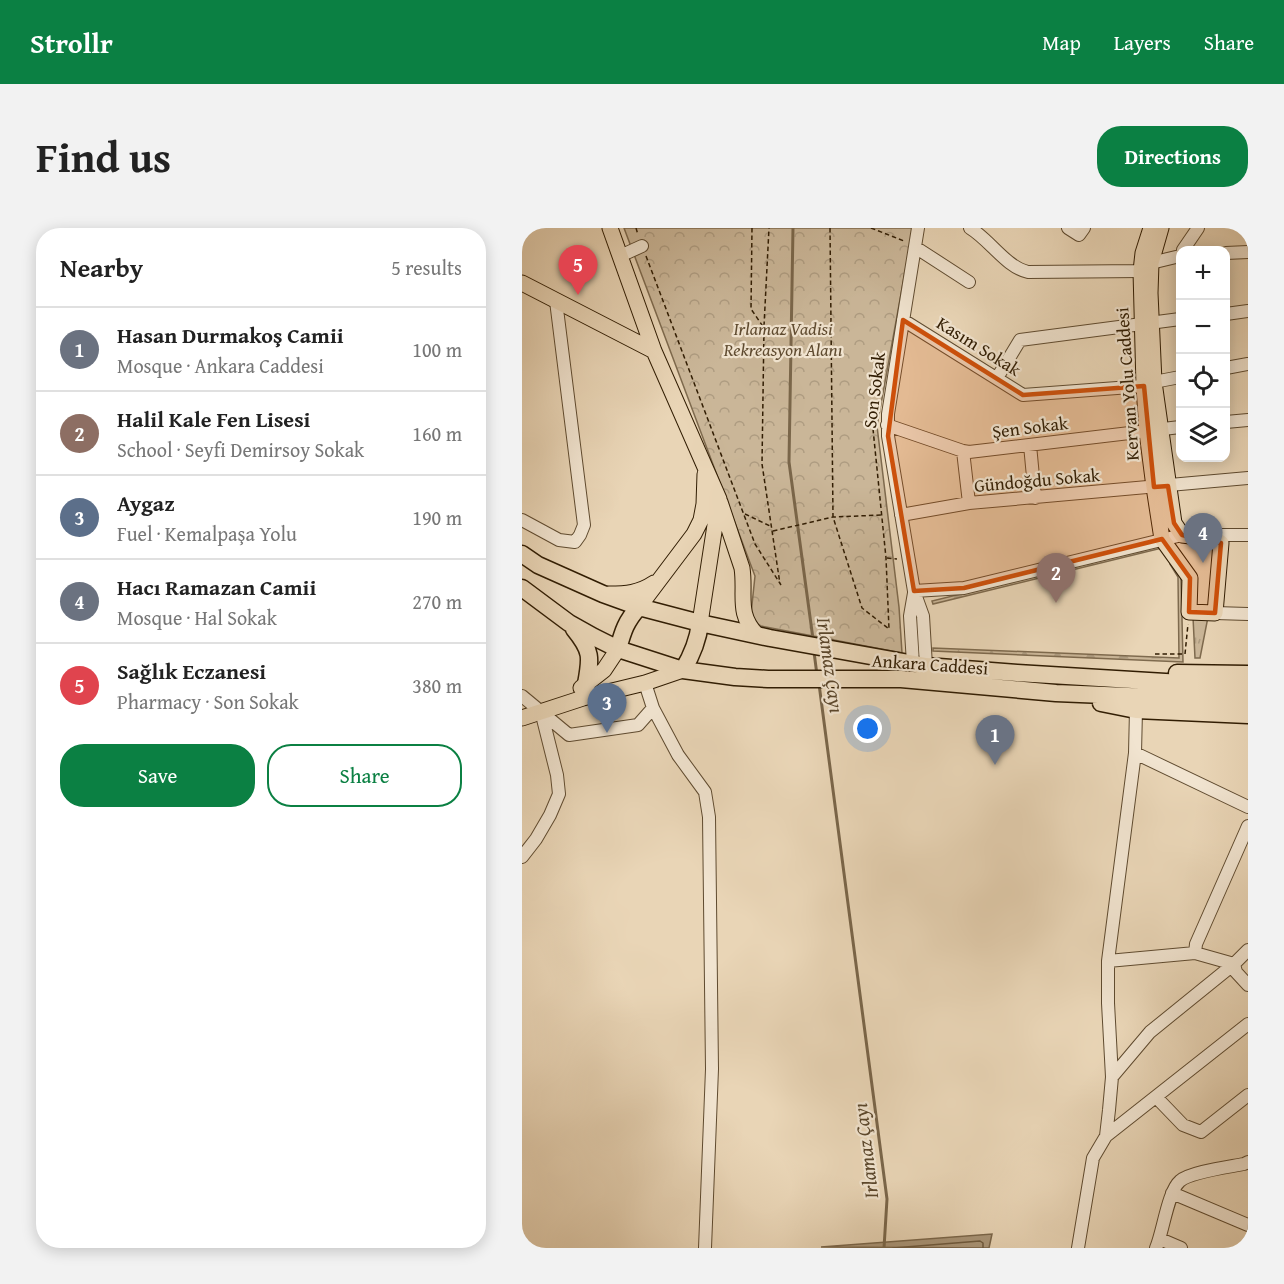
<!DOCTYPE html>
<meta charset="utf-8">
<style>
:root{--surface:#fff;--page:#f2f2f2;--text:#222;--muted:#767676;--line:#e0e0e0;--accent:#0b8043}
body{margin:0;font-family:"Gentium Book Plus",serif;background:var(--page);color:var(--text)}
.controls{position:absolute;right:18px;top:18px;display:grid;overflow:hidden;border-radius:12px;box-shadow:0 3px 15px #0003}
.controls button{width:54px;height:54px;display:grid;place-items:center;padding:0;border:0;border-bottom:2px solid var(--line);background:var(--surface);color:var(--text);font:30px sans-serif}
.you{position:absolute;left:346px;top:501px;width:21px;height:21px;margin:-15px;border:4px solid #fff;border-radius:50%;background:#1a73e8;box-shadow:0 0 0 9px #1a73e833}
.badge{display:grid;place-items:center;width:39px;height:39px;border-radius:50%;background:var(--accent);color:#fff;font-size:20px;font-weight:700}
.pin{position:absolute;translate:-50% -50px;filter:drop-shadow(0 2px 3px #0008)}
.pin::after{content:'';position:absolute;top:32px;width:21px;height:18px;background:inherit;clip-path:polygon(0 0,100% 0,50% 100%)}
.list{margin:0;padding:0;list-style:none}
h2{display:flex;justify-content:space-between;align-items:center;height:78px;margin:0;padding:0 24px;font-size:26px}
h2 small{font-size:20px;font-weight:400;color:var(--muted)}
.list li{display:grid;grid-template-columns:39px 1fr auto;gap:18px;align-items:center;box-sizing:border-box;height:84px;padding:0 24px;border-top:2px solid var(--line)}
.list b{display:block;font-size:22px;white-space:nowrap}
.list p{margin:0;font-size:20px;white-space:nowrap;color:var(--muted)}
.list em{font-size:20px;font-style:normal;color:var(--muted)}
.actions{display:flex;gap:12px;padding:18px 24px}
.actions a{flex:1;padding:14px 0;border:2px solid var(--accent);border-radius:24px;text-align:center;font-size:21px;color:var(--accent)}
.actions .main{background:var(--accent);color:#fff}
.icon{flex:none;width:33px;height:33px;fill:none;stroke:currentColor;stroke-width:2;stroke-linecap:round;stroke-linejoin:round}
.map{position:relative;flex:none;width:726px;height:1020px;overflow:hidden;border-radius:24px}
header{display:flex;align-items:center;gap:36px;box-sizing:border-box;height:84px;padding:0 30px;background:var(--accent);color:#fff}
header strong{font-size:28px}
nav{display:flex;gap:33px;margin-inline-start:auto;font-size:21px}
.intro{display:flex;align-items:center;justify-content:space-between;box-sizing:border-box;height:144px;padding:0 36px}
h1{margin:0;font-size:42px}
.button{padding:15px 27px;border-radius:24px;background:var(--accent);color:#fff;font-size:21px;font-weight:700}
main{display:flex;gap:36px;padding:0 36px}
aside{flex:1;background:var(--surface);border-radius:24px;box-shadow:0 3px 15px #0003}
.map>svg:first-child{display:block}
.grass{fill:url(#grass-tufts);stroke:#7e6a4e;stroke-width:1.5}
.forest{fill:url(#forest-firs);stroke:#7e6a4e;stroke-width:1.5}
.park{fill:url(#park-crowns);stroke:#7e6a4e;stroke-width:1.5}
.water{fill:#aa9679;stroke:#7a664a;stroke-width:1.5}
.lines{fill:none;stroke-linecap:round;stroke-linejoin:round}
.shore{stroke:#6e5a3e;stroke-width:1.5}
.stream{stroke:#7a664a;stroke-width:3}
.minor-casing{stroke:#5f4b30;stroke-width:14}
.major-casing{stroke:#311d03;stroke-width:17}
.highway-casing{stroke:#311d03;stroke-width:19}
.path{stroke:#311d03;stroke-width:1.5;stroke-dasharray:4.5 3;stroke-linecap:butt}
.minor{stroke:#f1e4d0;stroke-width:12}
.major{stroke:#e9d5b6;stroke-width:15}
.highway{stroke:#e9d5b6;stroke-width:16}
.marked{fill:#cd500b;fill-opacity:0.2;stroke:#cd500b;stroke-width:4.5;stroke-linejoin:round}
.labels{text-anchor:middle;dominant-baseline:central;stroke-width:4.5;stroke-linejoin:round;paint-order:stroke}
.park-label{font-size:18px;font-style:italic;fill:#5f4b30;stroke:#f1e4d0}
.street-label{font-size:18px;fill:#311d03;stroke:#f1e4d0}
.water-label{font-size:20px;font-style:italic;fill:#5b472c;stroke:#f1e4d0}
</style>
<header>
<strong>Strollr</strong>
<nav><a>Map</a><a>Layers</a><a>Share</a></nav>
</header>
<div class="intro"><h1>Find us</h1><a class="button">Directions</a></div>
<main>
<aside>
<h2>Nearby<small>5 results</small></h2>
<ul class="list">
<li><span class="badge" style="background:#6b7280">1</span><div><b>Hasan Durmakoş Camii</b><p>Mosque · Ankara Caddesi</p></div><em>100 m</em></li>
<li><span class="badge" style="background:#8d6e63">2</span><div><b>Halil Kale Fen Lisesi</b><p>School · Seyfi Demirsoy Sokak</p></div><em>160 m</em></li>
<li><span class="badge" style="background:#5c6f8a">3</span><div><b>Aygaz</b><p>Fuel · Kemalpaşa Yolu</p></div><em>190 m</em></li>
<li><span class="badge" style="background:#6b7280">4</span><div><b>Hacı Ramazan Camii</b><p>Mosque · Hal Sokak</p></div><em>270 m</em></li>
<li><span class="badge" style="background:#e0444e">5</span><div><b>Sağlık Eczanesi</b><p>Pharmacy · Son Sokak</p></div><em>380 m</em></li>
</ul>
<div class="actions"><a class="main">Save</a><a>Share</a></div>
</aside>
<div class="map">
<svg width="726" height="1020" viewBox="0 0 726 1020">
<defs>
<pattern id="grass-tufts" width="24" height="20" patternUnits="userSpaceOnUse" patternTransform="scale(1.5)"><rect width="24" height="20" fill="#cab698"/><path d="M3 7l-1-3M5 7V3M7 7l1-3M15 17l-1-3M17 17v-4M19 17l1-3" fill="none" stroke="#ae9c81"/></pattern>
<pattern id="forest-firs" width="22" height="20" patternUnits="userSpaceOnUse" patternTransform="scale(1.5)"><rect width="22" height="20" fill="#cab698"/><path d="M5 1l3.5 6h-7zM16 11l3.5 6h-7z" fill="#ae9c81"/></pattern>
<pattern id="park-crowns" width="20" height="18" patternUnits="userSpaceOnUse" patternTransform="scale(1.5)"><rect width="20" height="18" fill="#cab698"/><path d="M2 6a3 3 0 1 1 6 0M12 15a3 3 0 1 1 6 0" fill="none" stroke="#ae9c81"/></pattern>
</defs>
<rect width="100%" height="100%" fill="#e9d5b6"/>
<filter id="stains"><feTurbulence type="fractalNoise" baseFrequency=".00333" numOctaves="4"/><feColorMatrix values="0 0 0 0 .2 0 0 0 0 .09 0 0 0 0 .02 0 0 0 .5 -.17"/></filter>
<radialGradient id="worn" r=".72"><stop offset=".6" stop-color="#630" stop-opacity="0"/><stop offset="1" stop-color="#630" stop-opacity=".3"/></radialGradient>
<!-- grass -->
<path class="grass" d="M671 389H686L678 430H673Z"/>
<!-- forest -->
<path class="forest" d="M639 317 640 320 411 376 410 373Z
M650 334 659 348 661 434 411 423V420L657 430 656 349 648 336Z"/>
<!-- park -->
<path class="park" d="M102 0H391L355 198 377 379 380 425 239 398 232 394 229 386 233 348Z"/>
<!-- water -->
<path class="water" d="M470 1006 467 1020 299 1019Z"/>
<g class="lines">
<!-- shore -->
<path class="shore" d="M371 1020 458 1013 461 1015V1020"/>
<!-- stream -->
<path class="stream" d="M271 0 267 234 291 411
M292 424 295 447
M297 456 365 971 362 1020"/>
<!-- minor casing -->
<g class="minor-casing">
<path id="minor" d="M396 0 366 186V208L392 363 401 388 404 438
M448 0C468 12 484 39 506 44L619 43 629 35 658 28
M546 0 557 7 562 0
M393 19 447 54
M661 22 676 0
M704 25 726 24
M98 28 120 18
M704 86 726 83
M381 92 501 167 622 158 632 154 658 149
M704 140 726 136
M475 150 498 112 658 91
M704 194 726 192
M365 197 441 223 447 224 658 199
M508 217 513 270
M441 223 447 275
M379 287 447 275 726 250
M0 292 37 312 53 314 58 307 62 297 34 73
M685 307H726
M392 363 442 360 660 307
M693 385 726 386
M391 435 388 388 392 365
M123 455 131 480 156 527 183 564 187 589 190 841 183 1020
M0 468 47 507 116 497 131 480
M613 525 726 579
M0 629 14 611 28 587 37 566 35 547 19 483
M673 725 674 716 726 598
M586 733 673 725 712 736
M712 736 714 744 726 757
M590 849 628 804 712 736 726 722
M634 869 661 897 679 904 726 867
M584 908 726 796
M650 965 726 997
M638 1011 659 1020
M556 1020 571 930 584 908 587 882 590 849 586 775V733L613 525 614 482
M634 1020C641 1004 646 963 658 953 668 944 707 939 722 936L726 934"/>
</g>
<!-- major casing -->
<g class="major-casing">
<path id="major" d="M88 0 132 123 197 271 178 395
M629 0 621 25 619 43 622 158 625 204 632 259 640 311 668 350 667 384 693 385 699 315 693 311 660 307 652 295 632 154 628 65 629 35 639 0
M0 55 132 123
M198 274 220 340C224 367 214 385 235 407
M87 366C104 366 117 365 132 355
M117 379 172 306 179 292 182 276 183 246
M59 460 82 442 96 421
M0 490 61 470 123 455 161 442"/>
</g>
<!-- highway casing -->
<g class="highway-casing">
<path id="highway" d="M0 326 16 337 81 366 117 379 178 395 248 410 404 438 495 445 726 459
M0 360 47 395 72 409 96 421 161 442 213 449 246 451H379L534 465 726 473
M52 401C70 423 69 429 64 456
M96 421C101 403 104 393 117 379
M161 442C170 427 176 413 178 395
M655 445 726 446
M579 475 614 482 726 487"/>
</g>
<!-- path -->
<path class="path" d="M114 0 116 7
M230 0 229 81 242 100 240 236 258 356
M308 0 311 289 340 380 367 401 364 330 351 201 363 133
M349 0 382 13
M124 28 233 316 259 357
M242 98 247 0
M223 286 248 298
M251 303 311 289 359 287
M365 330 375 331
M633 426H663L666 396"/>
<!-- minor -->
<use href="#minor" class="minor"/>
<!-- major -->
<use href="#major" class="major"/>
<!-- highway -->
<use href="#highway" class="highway"/>
</g>
<!-- marked area -->
<path class="marked" d="M381 92 501 167 622 158 632 259 646 258 652 295 660 307 699 315 693 385 667 384 668 350 640 311 442 360 392 363 366 208Z"/>
<g class="labels">
<!-- park labels -->
<g class="park-label">
<text x="261" y="100">Irlamaz Vadisi<tspan x="261" dy="21">Rekreasyon Alanı</tspan></text>
</g>
<!-- street labels -->
<g class="street-label">
<text transform="translate(457 118) rotate(32)">Kasım Sokak</text>
<text transform="translate(605 156) rotate(-94)">Kervan Yolu Caddesi</text>
<text transform="translate(352 162) rotate(-83)">Son Sokak</text>
<text transform="translate(508 199) rotate(-7)">Şen Sokak</text>
<text transform="translate(515 252) rotate(-5)">Gündoğdu Sokak</text>
<text transform="translate(408 436) rotate(4)">Ankara Caddesi</text>
</g>
<!-- water labels -->
<g class="water-label">
<text transform="translate(309 437) rotate(82)">Irlamaz Çayı</text>
<text transform="translate(343 923) rotate(-97)">Irlamaz Çayı</text>
</g>
</g>
<rect width="100%" height="100%" filter="url(#stains)"/>
<rect width="100%" height="100%" fill="url(#worn)"/>
</svg>
<div class="controls">
<button>+</button>
<button>−</button>
<button><svg class="icon" aria-label="locate" viewBox="0 0 24 24"><circle cx="12" cy="12" r="6"/><path d="M12 2v4M12 18v4M2 12h4M18 12h4"/></svg></button>
<button><svg class="icon" aria-label="layers" viewBox="0 0 24 24"><path d="M12 4l9 5-9 5-9-5zM3 14l9 5 9-5"/></svg></button>
</div>
<div class="you"></div>
<div class="pin badge" style="left:473px;top:537px;background:#6b7280">1</div>
<div class="pin badge" style="left:534px;top:375px;background:#8d6e63">2</div>
<div class="pin badge" style="left:85px;top:505px;background:#5c6f8a">3</div>
<div class="pin badge" style="left:681px;top:335px;background:#6b7280">4</div>
<div class="pin badge" style="left:56px;top:67px;background:#e0444e">5</div>
</div>
</main>
